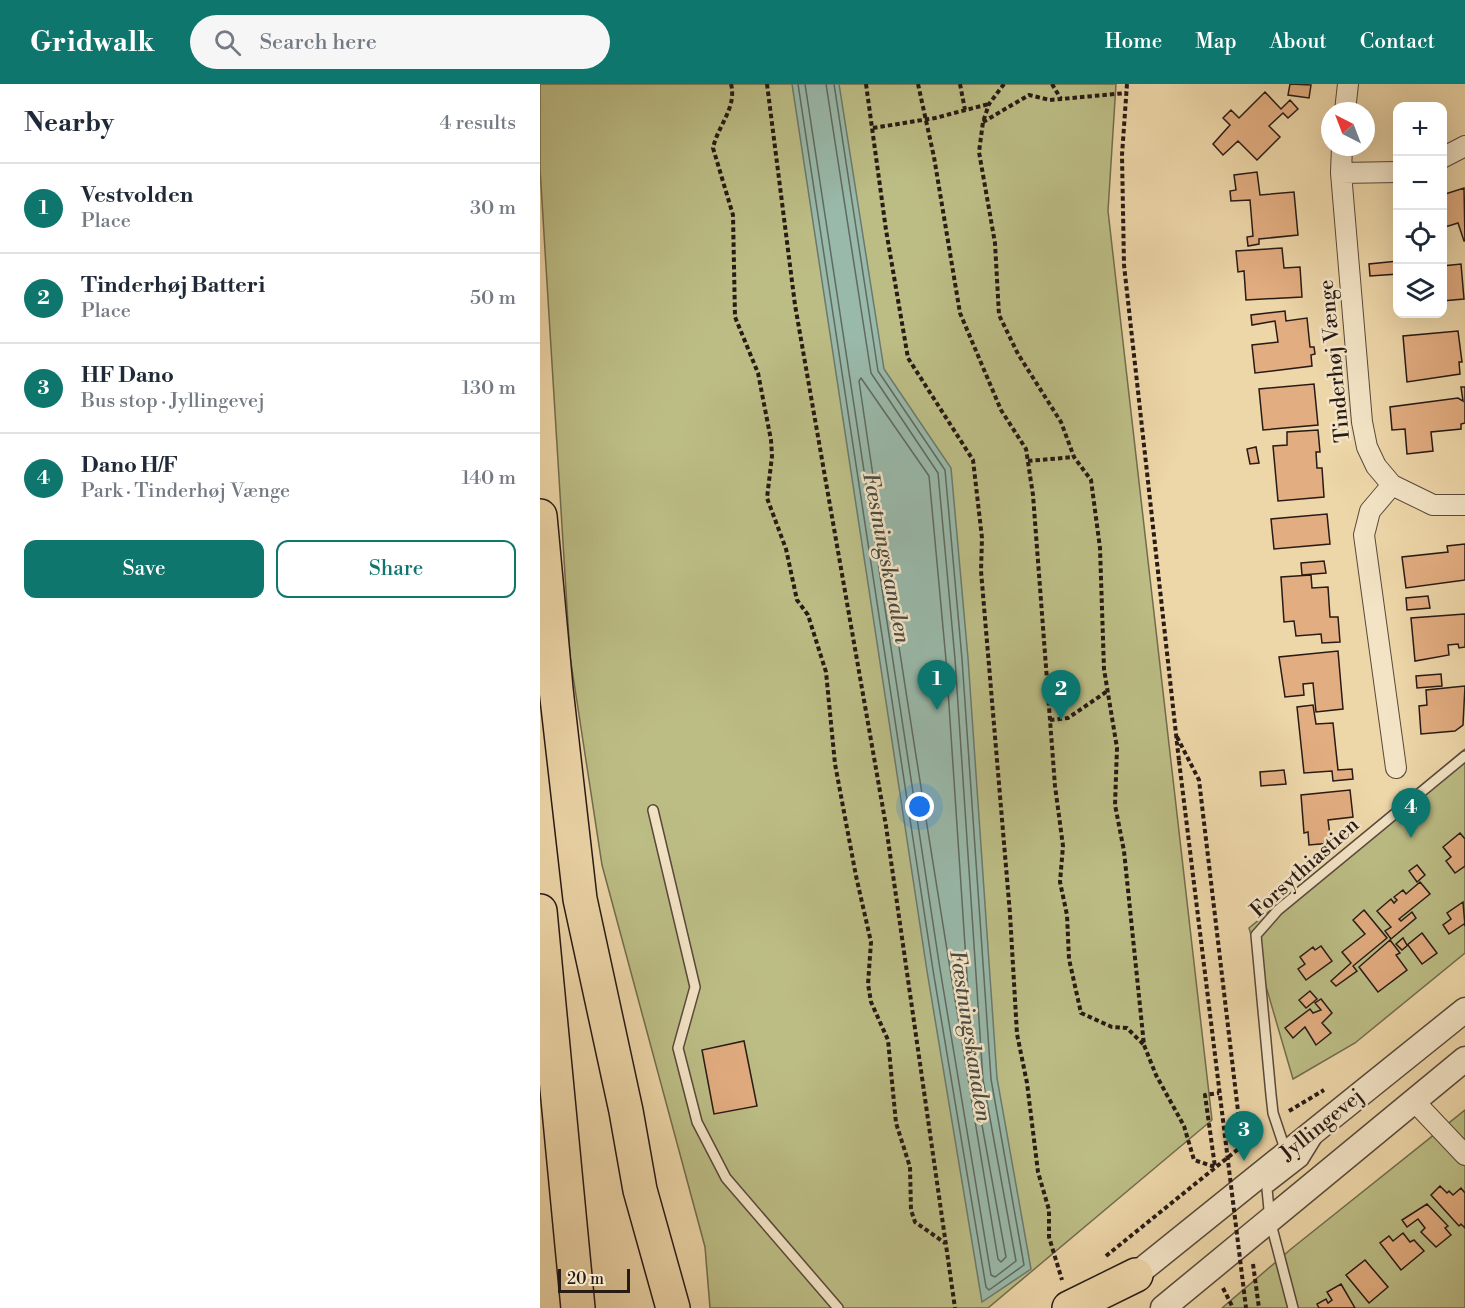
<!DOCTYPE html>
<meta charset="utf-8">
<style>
:root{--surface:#fff;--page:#f6f6f7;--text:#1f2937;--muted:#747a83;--line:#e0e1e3;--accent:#0f766e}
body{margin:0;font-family:"Libre Bodoni",serif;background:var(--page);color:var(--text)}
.controls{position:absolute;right:18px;top:18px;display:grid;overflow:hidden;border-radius:12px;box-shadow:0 6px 24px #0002}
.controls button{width:54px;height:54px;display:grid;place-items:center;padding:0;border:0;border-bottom:2px solid var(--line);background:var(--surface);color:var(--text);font:30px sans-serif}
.compass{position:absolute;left:781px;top:18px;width:54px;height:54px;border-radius:50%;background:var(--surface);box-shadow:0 6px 24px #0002;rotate:318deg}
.scale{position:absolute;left:18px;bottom:15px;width:72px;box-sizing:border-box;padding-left:6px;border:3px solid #281a15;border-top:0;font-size:16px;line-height:21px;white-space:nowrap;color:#281a15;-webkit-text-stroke:4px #f3e4c6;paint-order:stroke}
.you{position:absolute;left:380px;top:723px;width:21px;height:21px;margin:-15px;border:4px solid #fff;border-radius:50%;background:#1a73e8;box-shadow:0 0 0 9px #1a73e833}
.badge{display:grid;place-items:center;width:39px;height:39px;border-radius:50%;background:var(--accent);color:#fff;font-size:20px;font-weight:700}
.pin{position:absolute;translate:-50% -50px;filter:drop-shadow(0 2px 3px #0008)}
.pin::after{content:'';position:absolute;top:32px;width:21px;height:18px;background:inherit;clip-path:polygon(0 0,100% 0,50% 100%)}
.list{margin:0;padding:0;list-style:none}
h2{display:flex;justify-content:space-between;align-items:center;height:78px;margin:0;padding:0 24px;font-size:26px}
h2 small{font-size:20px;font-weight:400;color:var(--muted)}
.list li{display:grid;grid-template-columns:39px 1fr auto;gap:18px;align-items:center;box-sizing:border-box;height:90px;padding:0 24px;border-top:2px solid var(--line)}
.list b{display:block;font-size:22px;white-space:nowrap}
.list p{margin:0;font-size:20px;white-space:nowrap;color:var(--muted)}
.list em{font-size:20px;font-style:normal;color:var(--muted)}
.actions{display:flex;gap:12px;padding:18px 24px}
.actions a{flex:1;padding:14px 0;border:2px solid var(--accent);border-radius:12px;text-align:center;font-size:21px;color:var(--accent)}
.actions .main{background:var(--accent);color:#fff}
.icon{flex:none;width:33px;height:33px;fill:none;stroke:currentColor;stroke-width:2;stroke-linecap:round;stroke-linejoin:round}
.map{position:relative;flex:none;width:925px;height:1224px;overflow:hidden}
header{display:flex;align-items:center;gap:36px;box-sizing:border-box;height:84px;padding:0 30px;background:var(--accent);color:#fff}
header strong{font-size:28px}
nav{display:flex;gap:33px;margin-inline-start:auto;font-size:21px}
.search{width:420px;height:54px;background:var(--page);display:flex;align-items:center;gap:15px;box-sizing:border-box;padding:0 21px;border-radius:33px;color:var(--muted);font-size:22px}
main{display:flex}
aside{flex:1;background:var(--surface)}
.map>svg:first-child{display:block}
.green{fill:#bcbd85;stroke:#726c4d;stroke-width:1.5}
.water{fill:#99b9aa;stroke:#6c796e;stroke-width:1.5}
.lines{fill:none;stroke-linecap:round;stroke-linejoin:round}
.shore{stroke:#606a60;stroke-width:1.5}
.building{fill:#e2ad80;stroke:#281a15;stroke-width:1.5}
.service-casing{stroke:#59493a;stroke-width:12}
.minor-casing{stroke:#59493a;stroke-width:22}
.tertiary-casing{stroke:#59493a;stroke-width:27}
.motorway-casing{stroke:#281a15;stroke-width:36}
.path{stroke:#281a15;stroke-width:4;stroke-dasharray:4.5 3;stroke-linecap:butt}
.service{stroke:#f3e4c6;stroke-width:9}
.minor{stroke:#f3e4c6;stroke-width:20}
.tertiary{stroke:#f3e4c6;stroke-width:24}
.motorway{stroke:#edd6a8;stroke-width:33}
.path-bridge{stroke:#281a15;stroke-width:4;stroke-dasharray:4.5 3;stroke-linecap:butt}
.labels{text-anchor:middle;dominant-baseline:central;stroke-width:5;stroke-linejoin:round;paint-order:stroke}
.street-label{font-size:21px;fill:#281a15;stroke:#f3e4c6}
.water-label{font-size:22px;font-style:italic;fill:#4a4a42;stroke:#f3e4c6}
</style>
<header>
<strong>Gridwalk</strong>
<div class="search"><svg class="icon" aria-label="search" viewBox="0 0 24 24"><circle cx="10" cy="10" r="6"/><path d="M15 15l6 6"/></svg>Search here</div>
<nav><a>Home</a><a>Map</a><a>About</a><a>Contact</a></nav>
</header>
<main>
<aside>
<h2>Nearby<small>4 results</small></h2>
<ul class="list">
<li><span class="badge">1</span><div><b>Vestvolden</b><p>Place</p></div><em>30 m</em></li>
<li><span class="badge">2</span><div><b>Tinderhøj Batteri</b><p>Place</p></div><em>50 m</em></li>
<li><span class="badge">3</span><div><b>HF Dano</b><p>Bus stop · Jyllingevej</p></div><em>130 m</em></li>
<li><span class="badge">4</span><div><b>Dano H/F</b><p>Park · Tinderhøj Vænge</p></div><em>140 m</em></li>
</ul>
<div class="actions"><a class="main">Save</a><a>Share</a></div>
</aside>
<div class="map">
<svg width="925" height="1224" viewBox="0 0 925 1224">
<rect width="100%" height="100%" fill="#edd6a8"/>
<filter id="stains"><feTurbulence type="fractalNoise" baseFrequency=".00333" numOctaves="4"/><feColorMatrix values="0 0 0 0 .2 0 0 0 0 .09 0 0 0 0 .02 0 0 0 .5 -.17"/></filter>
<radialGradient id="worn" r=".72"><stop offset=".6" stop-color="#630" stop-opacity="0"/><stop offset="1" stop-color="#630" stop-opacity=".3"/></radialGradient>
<!-- green -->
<path class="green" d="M0 0H576L568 127 672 1036 448 1224H170L165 1163 62 781 30 572 0 85Z
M925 665V869L815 959 753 995 709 844Z
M925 1026V1224H682L751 1165Z"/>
<!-- water -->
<path class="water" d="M252 0H299L344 285 411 384 428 574 457 994 491 1185 442 1218 387 887Z"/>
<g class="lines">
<!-- shore -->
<path class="shore" d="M258 0 393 886 446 1203 449 1206 484 1181 451 995 422 575 405 386 338 287 294 0
M265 0 400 885 451 1191 455 1193 476 1177 443 996 415 575 398 389 331 289 286 0
M321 294 389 392 406 576 434 997 466 1173 461 1178 458 1175C409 883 362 591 319 297Z"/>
</g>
<!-- building -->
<path class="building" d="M750 0 771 1 769 14 748 11Z
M725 8 741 25 750 16 758 25 748 34 743 29 729 42 740 53 717 76 698 57 683 71 673 60 690 41 683 34 691 26 699 34Z
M717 88 720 111 754 108 758 151 719 155V160L708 162 707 153 713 152 710 116 691 117 690 107 696 106 694 91Z
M924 104 925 157H924L918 139 902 144V111Z
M742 164 744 184 760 183 762 213 706 216 704 187 698 188 696 167Z
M858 177V190L830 192 829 180Z
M921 180 924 215 902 217V182Z
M745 227 746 237 767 234 770 263H774L775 270 771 271 772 282 715 289 712 261 738 258 735 237 712 241 711 231Z
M918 247 922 278H919L920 290 867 298 863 252Z
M774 300 778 341 723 346 719 305Z
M921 303H925V339L921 340V345L891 348 893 367 867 370 865 345 852 346 850 323 918 314 923 317Z
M778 346 780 368H776L777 384H782L784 413 738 417 733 362 747 361V348Z
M716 363 719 379 710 380 707 365Z
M787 430 790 460 734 465 731 435Z
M925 460V496L866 504 862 473 908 468 907 462Z
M784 477 786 489 762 491 761 479Z
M771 491 772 504 788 503 790 533H798L800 558 782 559 781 550 756 552 754 537 744 538 741 493Z
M888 512 890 524 867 526 866 514Z
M925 530V563L919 564 918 560 908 561 909 571 875 577 871 534Z
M798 567 803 625 776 628 773 599 763 600 764 611 745 613 739 573Z
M901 590 902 602 877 604 876 592Z
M925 602 923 641 915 647 881 650 879 622 887 621 886 606Z
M773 621 776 640 793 639 798 686 812 685 813 695 793 697 792 687 764 689 757 623Z
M744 686 746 700 721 702 720 688Z
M810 706 813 733 788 736 791 759 769 761 768 748 764 749 761 711Z
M920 749 925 755V782L915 789 906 777 911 773 903 763Z
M877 781 885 791 877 798 869 787Z
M880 798 890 810 859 835 861 837 872 828 876 834 851 855 845 847 851 843 837 827 851 815 854 819 857 816 854 813 863 806 866 810Z
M923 818 925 842 924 840 909 850 903 841 911 835 907 829Z
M824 826 847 854 813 882 817 887 796 902 791 897 811 879 802 868 825 850 813 836Z
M882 849 897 869 882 880 868 861 862 866 856 860 863 854 867 861Z
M850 856 860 869 856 871 867 886 838 908 819 883Z
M781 862 792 877 766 896 758 885 765 880 760 873 773 863 775 866Z
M770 907 777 915 766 924 759 916Z
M781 915 792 929 782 939 791 949 776 961 765 943 753 954 745 944 770 925 773 929 781 926 775 919Z
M204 957 217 1022 174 1030 162 966Z
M900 1102 907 1109 909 1107 913 1111 921 1104 925 1109V1144L921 1140 919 1142 891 1111Z
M887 1120 908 1142 905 1144 911 1151 896 1163 881 1148 885 1144 878 1135 867 1143 862 1136Z
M863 1149 870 1158 874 1156 884 1167 861 1186 840 1159 849 1152 853 1157Z
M825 1176 848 1203 829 1219 806 1191Z
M801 1200 815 1224H779L777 1220 786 1215 788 1219 792 1216 787 1208Z"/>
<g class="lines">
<!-- service casing -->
<g class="service-casing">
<path id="service" d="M113 726 155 903 138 964 157 1038 186 1094 298 1224
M746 1068 733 1029 731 1011 716 851 738 826 925 672
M753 1224 730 1136 727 1105 763 1077 776 1056"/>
</g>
<!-- minor casing -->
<g class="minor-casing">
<path id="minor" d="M805 27 808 0
M802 63 801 89 822 338 827 363 836 382 852 401 893 421H925
M902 74 925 62
M801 89 858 88
M852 401 830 427 824 451 856 684
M874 1017 925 1071"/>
</g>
<!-- tertiary casing -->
<g class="tertiary-casing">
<path id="tertiary" d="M583 1201 925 926
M623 1224 925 975"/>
</g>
<!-- motorway casing -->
<g class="motorway-casing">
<path id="motorway" d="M0 432 16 605 40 815 86 1027 100 1106 133 1224
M0 827 38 1224
M529 1224 596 1191"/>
</g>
<!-- path -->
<path class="path" d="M191 0C197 24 178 41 173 64L193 131 195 233 218 289 231 356 232 372 227 414 246 465 257 516 268 531 286 588 295 680 316 792 331 858 328 900 331 918 348 956 356 1039 370 1083 371 1126 375 1138 405 1159
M227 0 255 221 346 742 415 1224
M326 0 346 146 368 274 433 376 442 454 441 487 470 830 477 950 487 999 498 1088 509 1126V1153L522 1196
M378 0 394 73 420 229 461 326 486 365 493 411 515 702 523 762 520 798 527 831 529 875 541 929 572 943 587 944 604 961
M420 0 425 26
M464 0 449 20 443 38 439 68 455 159 459 231 478 270 521 338 534 373 551 396 560 464 564 585 577 664 575 721 584 767 604 961 616 991 644 1042 654 1076 675 1083 665 1011 679 1009
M512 0 521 15
M587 0 582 71 584 181 639 677
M443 38 489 11 510 16 586 9
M333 44 395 34 449 20
M488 377 534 373
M510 636 528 634 566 608
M637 653 659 696 702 1061
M749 1027 784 1006
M566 1172 723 1045
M713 1180 719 1224
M683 1204 693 1224"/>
<!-- service -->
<use href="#service" class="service"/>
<!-- minor -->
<use href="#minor" class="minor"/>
<!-- tertiary -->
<use href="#tertiary" class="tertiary"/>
<!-- motorway -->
<use href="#motorway" class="motorway"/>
<!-- path-bridge -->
<path class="path-bridge" d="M639 677 706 1224"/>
</g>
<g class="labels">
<!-- street labels -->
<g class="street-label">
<text transform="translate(795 277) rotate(-96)">Tinderhøj Vænge</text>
<text transform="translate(765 784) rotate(-42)">Forsythiastien</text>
<text transform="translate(782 1041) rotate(-39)">Jyllingevej</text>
</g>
<!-- water labels -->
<g class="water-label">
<text transform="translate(346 474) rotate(79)">Fæstningskanalen</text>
<text transform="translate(430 952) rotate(81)">Fæstningskanalen</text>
</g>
</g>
<rect width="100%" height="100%" filter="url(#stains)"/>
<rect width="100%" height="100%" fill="url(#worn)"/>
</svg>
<div class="controls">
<button>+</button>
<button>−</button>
<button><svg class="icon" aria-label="locate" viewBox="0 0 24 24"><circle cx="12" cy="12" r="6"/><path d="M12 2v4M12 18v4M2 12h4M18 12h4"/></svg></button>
<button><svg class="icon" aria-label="layers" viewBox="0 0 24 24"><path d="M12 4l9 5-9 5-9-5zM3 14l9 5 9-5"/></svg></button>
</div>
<svg class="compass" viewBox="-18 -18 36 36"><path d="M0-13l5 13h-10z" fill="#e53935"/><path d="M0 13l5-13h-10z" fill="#747a83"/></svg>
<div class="scale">20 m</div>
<div class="you"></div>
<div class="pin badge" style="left:397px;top:626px">1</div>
<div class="pin badge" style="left:521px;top:636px">2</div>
<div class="pin badge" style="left:704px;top:1077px">3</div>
<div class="pin badge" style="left:871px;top:754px">4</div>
</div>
</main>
